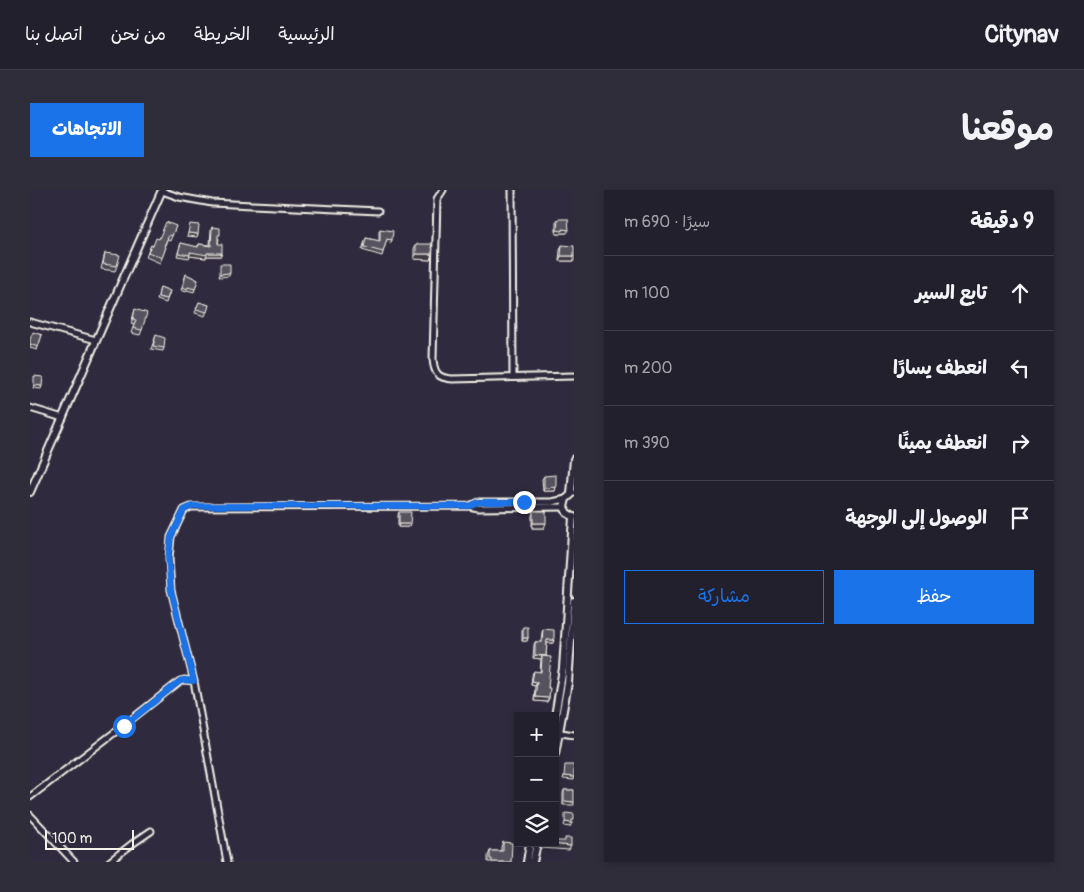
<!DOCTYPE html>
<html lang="ar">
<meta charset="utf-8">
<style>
:root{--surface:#23202e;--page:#2f2d3a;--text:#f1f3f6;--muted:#a3a3aa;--line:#403e4a;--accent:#1a73e8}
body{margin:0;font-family:Pangolin,"Playpen Sans Arabic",sans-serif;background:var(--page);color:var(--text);direction:rtl}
.controls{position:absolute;right:15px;bottom:15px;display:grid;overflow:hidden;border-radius:0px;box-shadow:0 2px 8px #0003}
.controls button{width:45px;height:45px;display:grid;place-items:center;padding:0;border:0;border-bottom:1px solid var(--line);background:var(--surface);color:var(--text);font:25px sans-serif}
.scale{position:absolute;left:15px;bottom:12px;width:89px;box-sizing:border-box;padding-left:5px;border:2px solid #f4f1e8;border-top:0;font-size:14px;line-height:18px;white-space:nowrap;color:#f4f1e8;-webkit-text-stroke:4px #2f2a3d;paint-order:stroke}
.stop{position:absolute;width:15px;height:15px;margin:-11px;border:4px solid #1a73e8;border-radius:50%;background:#fff}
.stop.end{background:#1a73e8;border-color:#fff;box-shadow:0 1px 5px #0008}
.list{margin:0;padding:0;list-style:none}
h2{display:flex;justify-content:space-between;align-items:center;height:65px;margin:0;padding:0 20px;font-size:21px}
h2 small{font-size:16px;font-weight:400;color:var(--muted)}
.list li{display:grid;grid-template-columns:32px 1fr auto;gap:15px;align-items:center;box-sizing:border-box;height:75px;padding:0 20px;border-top:1px solid var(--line)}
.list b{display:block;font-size:19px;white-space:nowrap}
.list em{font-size:16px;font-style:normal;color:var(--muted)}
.actions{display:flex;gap:10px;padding:15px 20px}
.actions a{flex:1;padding:11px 0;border:1px solid var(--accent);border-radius:0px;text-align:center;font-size:18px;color:var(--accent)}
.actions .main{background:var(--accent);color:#fff}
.icon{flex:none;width:28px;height:28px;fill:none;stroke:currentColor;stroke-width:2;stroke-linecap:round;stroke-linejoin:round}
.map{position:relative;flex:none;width:544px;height:672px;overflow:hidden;direction:ltr;border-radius:0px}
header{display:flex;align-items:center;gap:30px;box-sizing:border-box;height:70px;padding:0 25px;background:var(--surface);border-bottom:1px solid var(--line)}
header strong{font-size:24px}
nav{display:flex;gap:28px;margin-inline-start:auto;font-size:18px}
.intro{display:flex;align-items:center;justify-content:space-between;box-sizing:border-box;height:120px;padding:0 30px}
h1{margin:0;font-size:35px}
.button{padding:12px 22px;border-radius:0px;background:var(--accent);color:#fff;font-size:18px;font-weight:700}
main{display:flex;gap:30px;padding:0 30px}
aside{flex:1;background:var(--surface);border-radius:0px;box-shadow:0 2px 8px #0003}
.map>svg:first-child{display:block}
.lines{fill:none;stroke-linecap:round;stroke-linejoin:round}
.minor-casing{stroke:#f4f1e8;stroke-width:9}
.tertiary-casing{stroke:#f4f1e8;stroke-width:10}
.minor{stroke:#2f2a3d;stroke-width:5}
.tertiary{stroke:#2f2a3d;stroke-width:6}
.wall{fill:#4a4752;stroke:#f4f1e8}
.shaded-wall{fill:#3c3942;stroke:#f4f1e8}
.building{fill:#56525f;stroke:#f4f1e8}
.route{stroke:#1a73e8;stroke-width:6}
</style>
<header>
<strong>Citynav</strong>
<nav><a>الرئيسية</a><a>الخريطة</a><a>من نحن</a><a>اتصل بنا</a></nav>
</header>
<div class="intro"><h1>موقعنا</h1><a class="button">الاتجاهات</a></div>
<main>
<aside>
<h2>9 دقيقة<small>سيرًا · 690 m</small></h2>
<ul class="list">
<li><svg class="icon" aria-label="ahead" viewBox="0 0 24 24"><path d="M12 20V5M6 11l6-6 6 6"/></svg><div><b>تابع السير</b></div><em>100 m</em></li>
<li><svg class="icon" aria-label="left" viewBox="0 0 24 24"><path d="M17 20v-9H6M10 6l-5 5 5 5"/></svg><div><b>انعطف يسارًا</b></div><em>200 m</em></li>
<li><svg class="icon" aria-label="right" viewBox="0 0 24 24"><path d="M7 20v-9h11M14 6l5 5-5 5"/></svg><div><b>انعطف يمينًا</b></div><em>390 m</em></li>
<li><svg class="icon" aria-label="arrive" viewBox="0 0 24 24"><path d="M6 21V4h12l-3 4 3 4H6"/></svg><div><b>الوصول إلى الوجهة</b></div></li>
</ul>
<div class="actions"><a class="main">حفظ</a><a>مشاركة</a></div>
</aside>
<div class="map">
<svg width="544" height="672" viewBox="0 0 544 672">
<rect width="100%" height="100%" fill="#2f2a3d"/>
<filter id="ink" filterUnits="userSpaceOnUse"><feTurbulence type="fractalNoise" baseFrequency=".02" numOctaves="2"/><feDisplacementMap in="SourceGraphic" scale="10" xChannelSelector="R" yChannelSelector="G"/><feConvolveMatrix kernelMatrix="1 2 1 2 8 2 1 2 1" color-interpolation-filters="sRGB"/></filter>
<g filter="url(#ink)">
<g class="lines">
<!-- minor casing -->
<g class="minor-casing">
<path id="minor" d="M413 0 407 9 403 169C404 183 408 188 422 189L544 186
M482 0 483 186
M132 1 149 7 182 13 348 21
M0 132 66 150
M0 218 33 228
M439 316 448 312H522L536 309
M525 542 544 545
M0 607 93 536 150 491 154 490 164 491
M0 625 44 672
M79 672 102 654 121 641
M197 672 164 491 141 400 139 368 141 347 154 320 161 317 439 316 448 318 534 317"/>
</g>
<!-- tertiary casing -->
<g class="tertiary-casing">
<path id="tertiary" d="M0 302 132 0
M543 303 536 309 534 317 537 323 544 327
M541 304 544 269
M525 526 533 478 543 327
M525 564 538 493 544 411
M497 672 500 653
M503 672 507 653"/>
</g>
<!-- minor -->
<use href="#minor" class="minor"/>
<!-- tertiary -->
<use href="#tertiary" class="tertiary"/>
</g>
<!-- wall -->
<path class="wall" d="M528 29 537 43H531L530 44H526V32Z
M146 36 140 51 137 49 135 56 136 57 130 73 116 67 121 55 123 56 129 49Z
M182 37 189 49 188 54 191 66H176V68L160 66 159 68 147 66 151 53 167 57 169 54 180 55 181 40Z
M350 39 361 53 356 52 352 66 332 60 336 48 349 51V42Z
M386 54 403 59 400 70 384 69V59Z
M532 55 544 71H529L530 60Z
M75 63 87 76 85 81 71 79Z
M156 84 168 90 164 102 157 100 156 102 151 100Z
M130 97 140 101 136 113 127 110Z
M169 112 179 115 175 126 165 123Z
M105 119 112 140 110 145 101 143 104 135 101 134Z
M12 145 7 160 0 158V149Z
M126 145 134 158 133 161 121 159Z
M514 286 526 297 525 301H513L512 289Z
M503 321 514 338H502V326Z
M369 322 379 337H368V325Z
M493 437 498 448 497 451H492V440Z
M513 439 523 453H517L516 467 519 508 517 512 504 511 505 496 501 495 502 486 503 482H510L511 469 503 468 504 455 505 452H511L512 442Z
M534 600H544L533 615V603Z
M473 652 481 672H458V666L460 661H471V657Z"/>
<!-- shaded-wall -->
<path class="shaded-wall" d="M532 39 539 40 537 43H531L530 44H526L527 40Z
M158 43 168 44 167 47 157 46Z
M357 49 362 50 361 53 356 52Z
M160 62 177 63H192L191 66H176V68L159 66Z
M386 64H402L400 70 384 69Z
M531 66H544V71H529Z
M200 83 199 86 189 87 190 84Z
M4 195 12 196 11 199 3 198Z
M526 297 525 301H513L514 298Z
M503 333H516L514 338H502Z
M369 334H380L379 337H368Z
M493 448H498L497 451H492Z
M517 450H524L523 453H516Z
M505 465 516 466 515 469 512 466 511 469 503 468Z
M502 491 507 492 505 496 501 495Z
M505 507 519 508 517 512 504 511Z
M534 586 544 587V590L533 589Z
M534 611 544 612V615H533Z
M535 632 542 633 540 637 534 636Z
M513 653 541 656 539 660 511 658Z"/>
<!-- building -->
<path class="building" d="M528 29H538L539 40 532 39V41L527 40Z
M136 32 146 36 142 46 139 45 134 56 136 57 132 68 118 62 121 55 123 56 126 48 129 49Z
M160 34 169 35 168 44 158 43Z
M182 37 190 38V45H188V54H192V63H177V65L160 62V65L148 63 151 53 168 57 169 54 181 56Z
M350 39 363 41 362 50 357 49 353 62 334 57 336 48 350 51Z
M386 54H401L402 58 403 59 402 61V64H386Z
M532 55 544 56V66H531Z
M75 63 90 65 87 76 73 74Z
M190 74H200V83L190 84Z
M156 84 168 90 165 99 158 97 157 99 153 97Z
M130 97 140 101 137 109 128 107Z
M169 112 179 115 177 122 166 119Z
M105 119 117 123 112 140 103 138 106 130 103 129Z
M3 142 12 145 8 157 0 154V149Z
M126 145 135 148 134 158 123 156Z
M4 186 13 187 12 196 4 195Z
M526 285V297L514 298V286Z
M503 321H516V333H503Z
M369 322H381L380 334H369Z
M493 437H498V448H493Z
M513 439 524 440V450H517L516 466 505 465V452H512Z
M512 466 521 467 518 498H520L519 508 505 507 507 492 502 491 504 481 511 482Z
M535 575H544V587L534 586Z
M534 600H544V612L534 611Z
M535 623 544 624V630H542V633L535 632Z
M525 641 527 642 525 651H535V648H541V656L513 653H525Z
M473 652 482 653 481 672H462V669H460V661H473Z"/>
</g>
<g class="lines" filter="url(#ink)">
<!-- route -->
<path class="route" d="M94 536 150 491 154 490 164 491 141 400 138 368 141 347 154 320 162 316H439L448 312H494"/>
</g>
</svg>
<div class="controls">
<button>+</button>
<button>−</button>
<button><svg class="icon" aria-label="layers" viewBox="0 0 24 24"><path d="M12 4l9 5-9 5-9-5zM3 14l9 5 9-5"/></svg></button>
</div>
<div class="scale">100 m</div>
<div class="stop" style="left:94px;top:536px"></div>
<div class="stop end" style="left:494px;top:312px"></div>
</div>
</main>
